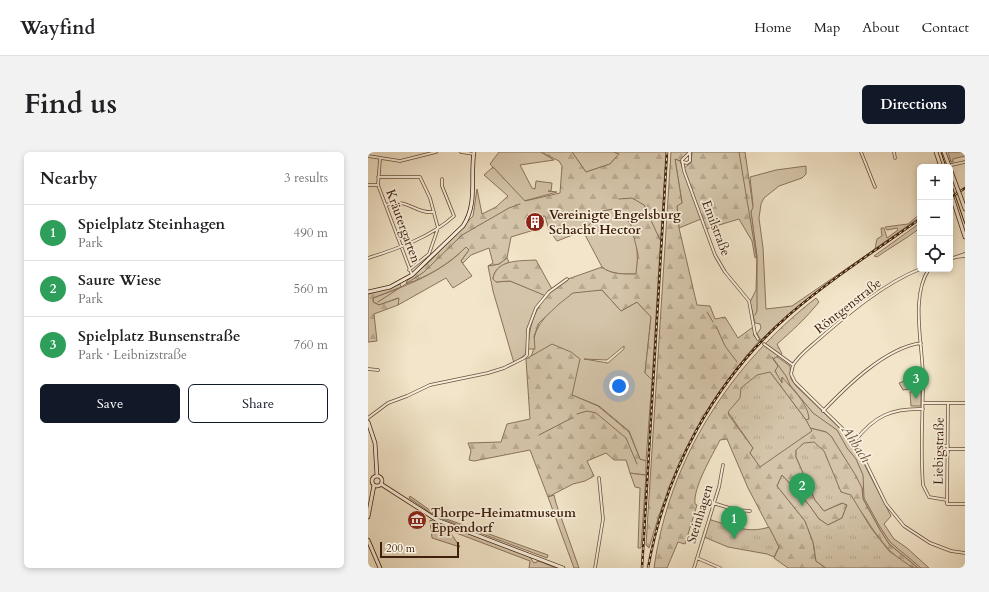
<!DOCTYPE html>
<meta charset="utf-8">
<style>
:root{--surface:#fff;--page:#f2f2f2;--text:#202124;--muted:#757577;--line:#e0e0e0;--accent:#111827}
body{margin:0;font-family:Cardo,serif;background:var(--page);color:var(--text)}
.controls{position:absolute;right:12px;top:12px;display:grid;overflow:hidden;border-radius:6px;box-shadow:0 2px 6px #0003}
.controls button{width:36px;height:36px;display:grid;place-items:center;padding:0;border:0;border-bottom:1px solid var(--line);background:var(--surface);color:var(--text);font:20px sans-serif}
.scale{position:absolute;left:12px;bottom:10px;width:79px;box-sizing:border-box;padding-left:4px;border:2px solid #40200c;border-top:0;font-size:11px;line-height:14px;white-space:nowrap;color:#40200c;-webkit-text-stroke:3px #f7eedc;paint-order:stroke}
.you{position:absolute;left:251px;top:234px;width:14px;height:14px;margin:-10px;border:3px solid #fff;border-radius:50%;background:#1a73e8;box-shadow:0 0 0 6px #1a73e833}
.badge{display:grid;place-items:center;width:26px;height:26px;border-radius:50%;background:var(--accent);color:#fff;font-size:13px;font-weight:700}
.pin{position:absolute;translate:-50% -33px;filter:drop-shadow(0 1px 2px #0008)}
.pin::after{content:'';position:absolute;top:21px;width:14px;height:12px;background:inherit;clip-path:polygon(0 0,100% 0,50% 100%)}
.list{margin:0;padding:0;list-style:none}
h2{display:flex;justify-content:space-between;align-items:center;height:52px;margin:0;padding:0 16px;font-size:17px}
h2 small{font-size:13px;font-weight:400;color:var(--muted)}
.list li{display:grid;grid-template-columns:26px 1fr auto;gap:12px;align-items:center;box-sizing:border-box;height:56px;padding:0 16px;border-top:1px solid var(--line)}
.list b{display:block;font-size:15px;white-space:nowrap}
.list p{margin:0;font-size:13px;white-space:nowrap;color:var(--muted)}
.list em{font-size:13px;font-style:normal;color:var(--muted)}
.actions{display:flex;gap:8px;padding:12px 16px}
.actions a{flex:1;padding:9px 0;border:1px solid var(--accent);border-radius:6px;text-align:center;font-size:14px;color:var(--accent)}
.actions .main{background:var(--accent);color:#fff}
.icon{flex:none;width:22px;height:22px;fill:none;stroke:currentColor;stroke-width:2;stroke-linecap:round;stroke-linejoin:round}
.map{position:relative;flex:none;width:597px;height:416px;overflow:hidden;border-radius:6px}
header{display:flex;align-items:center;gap:24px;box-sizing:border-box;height:56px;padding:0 20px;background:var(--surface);border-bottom:1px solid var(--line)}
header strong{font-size:19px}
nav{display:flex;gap:22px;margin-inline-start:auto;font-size:14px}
.intro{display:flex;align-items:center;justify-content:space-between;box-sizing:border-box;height:96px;padding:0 24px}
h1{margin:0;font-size:28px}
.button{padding:10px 18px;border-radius:6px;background:var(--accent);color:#fff;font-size:14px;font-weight:700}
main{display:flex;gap:24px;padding:0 24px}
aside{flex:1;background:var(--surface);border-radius:6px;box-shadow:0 2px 6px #0003}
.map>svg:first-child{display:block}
.green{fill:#d4c4a9;stroke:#8a725a;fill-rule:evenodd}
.forest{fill:url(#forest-firs);stroke:#8a725a}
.park{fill:url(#park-tufts);stroke:#8a725a}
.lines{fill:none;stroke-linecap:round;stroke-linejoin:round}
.stream{stroke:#866e57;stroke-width:1}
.street-tunnel{stroke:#cebea3;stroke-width:2;stroke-dasharray:2 1;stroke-linecap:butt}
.street-casing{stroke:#6c513b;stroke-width:3.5}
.secondary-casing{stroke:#40200c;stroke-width:4.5}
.street{stroke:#f7eedc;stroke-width:2}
.secondary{stroke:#f7eedc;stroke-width:3}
.tram{stroke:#40200c;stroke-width:1}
.rail-casing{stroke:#40200c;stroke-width:2.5}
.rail{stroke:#f7eedc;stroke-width:1;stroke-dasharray:3;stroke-linecap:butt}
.secondary-bridge-casing{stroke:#40200c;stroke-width:4.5;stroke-linecap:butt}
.secondary-bridge{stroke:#f7eedc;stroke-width:3}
.labels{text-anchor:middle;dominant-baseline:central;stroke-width:3.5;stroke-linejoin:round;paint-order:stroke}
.poi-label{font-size:13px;font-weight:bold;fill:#40200c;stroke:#f7eedc;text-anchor:start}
.street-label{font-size:13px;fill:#40200c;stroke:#f7eedc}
.water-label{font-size:14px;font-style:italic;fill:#694e38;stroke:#f7eedc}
</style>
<header>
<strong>Wayfind</strong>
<nav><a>Home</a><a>Map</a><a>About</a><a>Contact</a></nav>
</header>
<div class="intro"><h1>Find us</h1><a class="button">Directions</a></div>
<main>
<aside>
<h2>Nearby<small>3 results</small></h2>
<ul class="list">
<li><span class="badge" style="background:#2e9e5b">1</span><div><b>Spielplatz Steinhagen</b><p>Park</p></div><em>490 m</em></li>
<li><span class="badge" style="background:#2e9e5b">2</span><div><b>Saure Wiese</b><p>Park</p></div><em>560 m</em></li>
<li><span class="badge" style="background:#2e9e5b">3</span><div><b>Spielplatz Bunsenstraße</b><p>Park · Leibnizstraße</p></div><em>760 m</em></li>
</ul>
<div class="actions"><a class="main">Save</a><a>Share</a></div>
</aside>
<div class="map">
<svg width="597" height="416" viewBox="0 0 597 416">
<defs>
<pattern id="forest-firs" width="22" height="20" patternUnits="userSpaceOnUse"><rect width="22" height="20" fill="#d4c4a9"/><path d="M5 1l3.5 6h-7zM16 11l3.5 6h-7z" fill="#b7a890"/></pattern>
<pattern id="park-tufts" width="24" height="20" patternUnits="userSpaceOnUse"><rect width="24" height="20" fill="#d4c4a9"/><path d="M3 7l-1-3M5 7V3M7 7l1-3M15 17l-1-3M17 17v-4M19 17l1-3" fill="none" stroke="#b7a890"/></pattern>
</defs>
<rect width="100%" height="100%" fill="#f2e5c9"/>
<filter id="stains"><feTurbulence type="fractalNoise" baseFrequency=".005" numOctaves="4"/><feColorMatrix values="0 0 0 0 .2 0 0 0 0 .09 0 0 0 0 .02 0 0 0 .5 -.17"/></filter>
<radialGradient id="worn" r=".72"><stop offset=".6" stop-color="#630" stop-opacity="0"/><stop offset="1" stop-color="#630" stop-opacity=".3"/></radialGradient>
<!-- green -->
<path class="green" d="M131 0H173L186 8 152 13 164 36 167 37 168 29 184 31 183 39H180L189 40 156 49 122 12Z
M204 0H246L251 2 242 12 218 20Z
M580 0H597V4L585 7V10H583Z
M307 7 312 9 333 67 311 76 309 53 314 51Z
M438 14V22L434 26 411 34 396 46 393 52 391 66 395 96 398 157 424 154 507 97 509 87 514 84 513 76H516L519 86 530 78 529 76 519 78 517 75 540 72 552 62V65C497 104 442 141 393 188L389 182 393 176 392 172 387 171 382 150 388 138 389 105 383 60 385 53 382 25 408 18Z
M245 57C248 59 253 60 256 62 270 78 270 103 269 122 258 122 243 123 234 115L215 79 234 59Z
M552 71V76C538 87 523 95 509 105L506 104Z
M98 95 101 98 93 109 104 124 85 136 78 126 30 153V146L11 153 5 150V146C38 134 73 121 98 95Z
M139 106 141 110C132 115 126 117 125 127L128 130 142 129 177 143C162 161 159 180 158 202L146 211 125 139 120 114 131 112Z
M234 138 253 159 269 150 283 165 277 221 284 228 278 309 272 307 261 279 231 254 204 243 163 204C168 195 164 191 167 183 170 170 193 145 206 140 214 138 225 139 234 138ZM256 194V197L240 211 216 207 239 208Z
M408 204 422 214 423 227 428 234 484 288 483 291 491 302 523 364 516 372 526 387 539 396 561 416H550L521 392 512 378 495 347 494 336 463 284 458 280 442 276 438 268 441 267 414 226V231L409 226 405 207Z
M545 225H553V234L542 235V237L535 238 531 231 539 228 540 232H545Z
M262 321 278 323 273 396H270L272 336 267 335Z
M186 343 188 351 211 416H206L180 345Z
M42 344 70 364 180 403 179 406 69 365 41 346Z
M62 368 78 374 92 395 64 386Z
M81 375 161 404 166 411 171 409 188 416H161L162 409 83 379Z"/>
<!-- forest -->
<path class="forest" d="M173 0H204L218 20 242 12 251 2 246 0H298L284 228 277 221 283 165 269 150 253 159 234 138 205 141 191 152 171 171 166 184 167 197H160C161 176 165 161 178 144L142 129 128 130 125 127C128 107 152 109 168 108L184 137 200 127 234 115C243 123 258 122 268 122L270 102 263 73 255 61 245 57 234 59 215 79 189 89 181 78 177 64 163 67 166 78 143 85 139 106 131 112 120 114 125 111 121 96 103 103 95 111 93 109 101 98 98 95C81 112 61 124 38 132L39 129 61 110 105 64 109 37 114 62 128 55 140 44 116 23 125 15 157 49 192 41 194 14 191 9Z
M303 0H320L313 9 307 7 314 51 309 54 311 76 329 153 342 154 347 167 357 165 370 186 385 175 386 184 392 188C333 255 306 310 281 396L278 393Z
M324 0H377L385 55 383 60 389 105 387 106 384 89 371 67 338 77 316 16 323 11Z
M32 132 33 135 5 146V150L11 153 31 146 30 153 6 162 9 189 0 190V142Z
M448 146 451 150C438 166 424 179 409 192L414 202 405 207 410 214 407 219 414 231V225C424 237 440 251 441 267L438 268 402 220 372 246 360 262 385 296 382 301 392 314 443 279 442 276 458 280 463 284 488 324 494 336 495 347 512 378 521 392 550 416C532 416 509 384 500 370 494 359 482 349 474 340 459 325 443 312 428 298V305L447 348 456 359 475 351 479 353 474 366 460 373 451 367 441 353 414 323 409 334 437 369 445 390 448 409 458 416H420L406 406 411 395 380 336 359 287 352 288C344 304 325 335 327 352L329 353 317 392 310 390 299 416H286C301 307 362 213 448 146Z
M184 192 203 200 212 207 204 243 230 254 261 280 272 307 278 309V323L262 321 258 308H246L238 301 219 309 226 324 217 329 205 332 180 345 162 298 106 309 101 308 103 299 100 291 133 290 139 272 162 267 158 207Z"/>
<!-- park -->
<path class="park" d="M402 220 438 268 444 279 392 315 382 301 385 296 360 260 372 246 373 236 389 223Z
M553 239V254H543L542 240Z
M446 290 456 299 473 340 483 343 503 376 521 399 545 416H458L448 409 445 390 437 369 409 334 414 323 441 353 451 367 460 373 474 366 479 353 474 351 456 359 447 348 428 305V298L436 291Z
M342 365 343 368C364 374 380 382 401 375L411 395 406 405 399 402 360 395 336 385Z"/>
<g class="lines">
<!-- stream -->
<path class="stream" d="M371 0 389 108V159L387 163
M251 47 264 46 276 53 292 88
M10 150 56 120 94 83 141 56 152 52
M339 160 345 170
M348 174 357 194 369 210
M404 205 418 224 422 233 445 261 469 278 479 296 488 307 495 323 496 346 512 375 522 390 553 416
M209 262 219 259 228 261 258 286 269 312
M171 283 204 266"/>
<!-- street-tunnel -->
<path class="street-tunnel" d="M390 187 396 192"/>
<!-- street casing -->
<g class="street-casing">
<path id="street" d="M93 0 106 2
M322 0 314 8 316 19 347 103 357 120 381 149 387 182 390 187
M493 0 507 35
M526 0 527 6
M0 4 32 9 68 0
M12 7 10 33 44 123
M315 10 319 11 322 9V1
M574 15 597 10
M10 25H52L62 46 70 76 61 102 41 118
M0 33H10
M18 53C40 45 46 62 66 60
M588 105 597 104
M0 106C29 97 63 85 86 64L74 34V27
M582 107 597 102
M561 117C542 145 555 194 555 226 555 261 552 298 555 333L561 345 579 348V352H597
M396 192 425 213 423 222 427 230 487 289 518 352 536 374 562 391 583 399 597 401
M425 213C431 203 442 195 451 187 481 161 515 132 552 117
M0 217 10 218
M555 251H597
M455 259C479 234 517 196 553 191
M0 266 20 251 39 244 62 233 120 221 136 216 156 206 159 203 160 177 168 156 181 140 199 127
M487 289C506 264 524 256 555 257
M580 297H597
M580 300 572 299 573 294H580
M579 348 580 251
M345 351 368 358 382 359
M329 406 352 416
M227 416 235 367 231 326
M326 416 351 335 355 313"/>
</g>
<!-- secondary casing -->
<g class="secondary-casing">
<path id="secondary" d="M568 0 573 15
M576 0 590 38
M592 43 597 57
M585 48 597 85
M0 140 22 135 44 123 95 74C110 52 102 25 106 0
M0 270 7 291 9 324
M4 329a5 5 0 1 1 10 0a5 5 0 1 1-10 0Z
M13 332 69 368 195 416
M0 365 6 333
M0 388 12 416"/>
</g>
<!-- street -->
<use href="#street" class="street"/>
<!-- secondary -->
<use href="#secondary" class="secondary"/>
<!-- tram -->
<path class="tram" d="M573 0 578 15
M582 28 597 72"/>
<!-- rail casing -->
<g class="rail-casing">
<path id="rail" d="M582 46 597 36
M274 416 299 0
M280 416C298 318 346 228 422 162 463 127 508 98 552 67"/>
</g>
<!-- rail -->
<use href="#rail" class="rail"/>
<!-- secondary-bridge casing -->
<g class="secondary-bridge-casing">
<path id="secondary-bridge" d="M590 38 592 43
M583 43 585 48"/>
</g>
<!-- secondary-bridge -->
<use href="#secondary-bridge" class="secondary-bridge"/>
</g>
<!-- icons -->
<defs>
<g id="building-disc" transform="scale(1)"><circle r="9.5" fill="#8f2418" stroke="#f7eedc"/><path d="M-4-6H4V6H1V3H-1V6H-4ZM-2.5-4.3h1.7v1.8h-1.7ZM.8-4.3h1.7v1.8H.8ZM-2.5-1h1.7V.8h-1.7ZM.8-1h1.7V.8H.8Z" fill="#fff"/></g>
<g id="museum-disc" transform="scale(1)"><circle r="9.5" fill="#8f2418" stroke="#f7eedc"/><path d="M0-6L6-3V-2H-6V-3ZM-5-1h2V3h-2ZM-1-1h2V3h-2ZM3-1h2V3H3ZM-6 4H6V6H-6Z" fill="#fff"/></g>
</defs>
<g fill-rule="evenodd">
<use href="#building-disc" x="167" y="70"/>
<use href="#museum-disc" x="49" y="368"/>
</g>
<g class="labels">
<!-- poi labels -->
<g class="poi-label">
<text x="181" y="63">Vereinigte Engelsburg<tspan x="181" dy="15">Schacht Hector</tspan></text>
<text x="63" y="361">Thorpe-Heimatmuseum<tspan x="63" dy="15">Eppendorf</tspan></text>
</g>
<!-- street labels -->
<g class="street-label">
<text transform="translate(35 74) rotate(70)">Kräutergarten</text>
<text transform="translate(348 76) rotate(69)">Emilstraße</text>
<text transform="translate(480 154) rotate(-38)">Röntgenstraße</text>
<text transform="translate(571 299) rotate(-89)">Liebigstraße</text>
<text transform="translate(332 362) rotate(-73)">Steinhagen</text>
</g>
<!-- water labels -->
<g class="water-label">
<text transform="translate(488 292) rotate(57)">Ahbach</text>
</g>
</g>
<rect width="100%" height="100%" filter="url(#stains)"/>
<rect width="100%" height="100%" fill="url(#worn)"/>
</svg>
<div class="controls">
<button>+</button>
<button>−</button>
<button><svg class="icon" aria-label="locate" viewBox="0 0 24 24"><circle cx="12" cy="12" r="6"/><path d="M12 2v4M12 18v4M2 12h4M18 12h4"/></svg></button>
</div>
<div class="scale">200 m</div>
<div class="you"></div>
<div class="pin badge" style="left:366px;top:387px;background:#2e9e5b">1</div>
<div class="pin badge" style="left:434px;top:354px;background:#2e9e5b">2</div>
<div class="pin badge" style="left:548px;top:247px;background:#2e9e5b">3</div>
</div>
</main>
